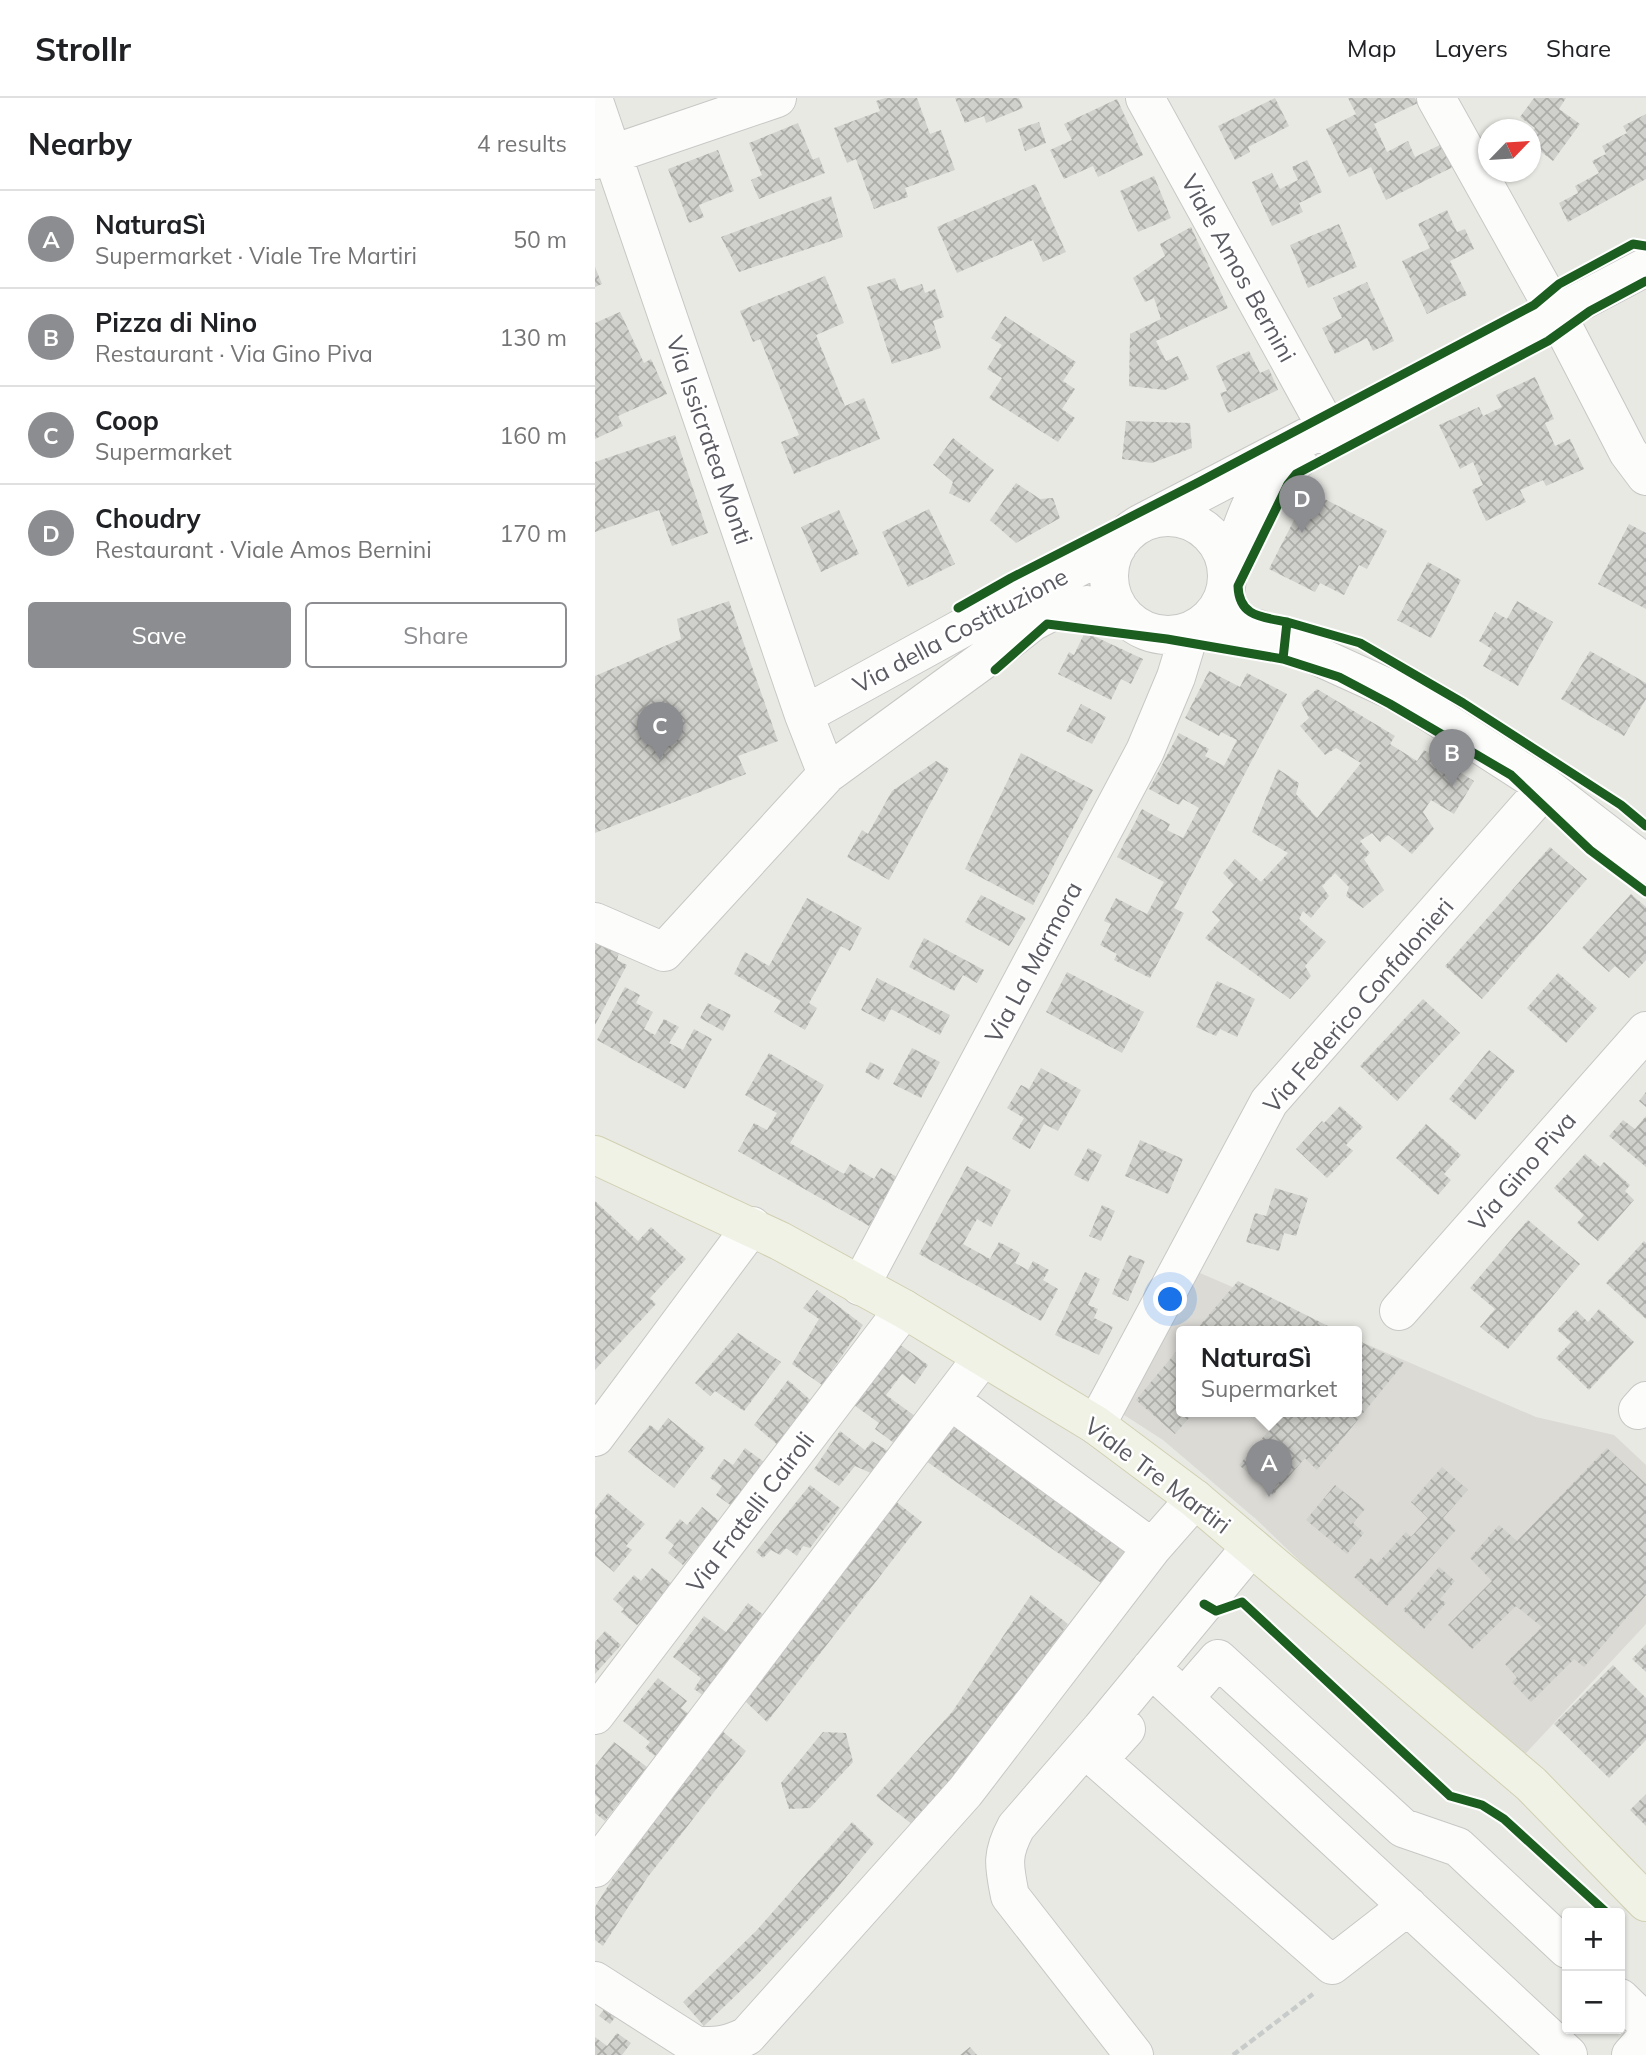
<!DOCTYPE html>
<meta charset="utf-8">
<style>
:root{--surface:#fff;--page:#f2f2f2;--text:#202124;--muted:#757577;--line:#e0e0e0;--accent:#8c8d90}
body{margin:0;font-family:Mulish,sans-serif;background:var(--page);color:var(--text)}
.controls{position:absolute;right:21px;bottom:21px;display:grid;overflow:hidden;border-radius:7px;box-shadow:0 2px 5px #0004}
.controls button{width:63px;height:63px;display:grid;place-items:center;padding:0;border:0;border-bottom:2px solid var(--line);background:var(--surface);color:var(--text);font:35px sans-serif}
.compass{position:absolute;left:883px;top:21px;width:63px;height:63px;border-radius:50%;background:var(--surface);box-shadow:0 2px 5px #0004;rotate:65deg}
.you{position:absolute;left:576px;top:1202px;width:24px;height:24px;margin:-18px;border:5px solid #fff;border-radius:50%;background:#1a73e8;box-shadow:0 0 0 10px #1a73e833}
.badge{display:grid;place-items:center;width:46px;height:46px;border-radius:50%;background:var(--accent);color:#fff;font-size:23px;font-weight:700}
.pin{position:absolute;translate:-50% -58px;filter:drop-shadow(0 2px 4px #0008)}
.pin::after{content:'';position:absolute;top:37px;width:24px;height:21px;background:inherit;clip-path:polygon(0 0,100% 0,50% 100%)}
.popup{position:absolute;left:581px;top:1228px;width:186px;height:91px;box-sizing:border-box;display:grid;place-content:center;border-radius:7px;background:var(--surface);filter:drop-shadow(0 2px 5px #0005);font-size:23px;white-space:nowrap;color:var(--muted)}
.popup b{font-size:26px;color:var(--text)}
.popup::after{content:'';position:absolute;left:50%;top:100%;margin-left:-14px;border:14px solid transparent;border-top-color:var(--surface)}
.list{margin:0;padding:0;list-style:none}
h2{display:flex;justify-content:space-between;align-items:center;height:91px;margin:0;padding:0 28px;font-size:30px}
h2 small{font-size:23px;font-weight:400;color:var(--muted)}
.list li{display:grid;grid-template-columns:46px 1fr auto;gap:21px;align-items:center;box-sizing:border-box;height:98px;padding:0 28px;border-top:2px solid var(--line)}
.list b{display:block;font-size:26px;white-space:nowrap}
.list p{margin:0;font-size:23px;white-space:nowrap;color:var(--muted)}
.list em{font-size:23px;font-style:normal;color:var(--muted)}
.actions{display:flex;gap:14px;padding:21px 28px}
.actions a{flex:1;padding:16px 0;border:2px solid var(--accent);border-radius:7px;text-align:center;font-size:24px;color:var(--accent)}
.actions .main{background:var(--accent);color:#fff}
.map{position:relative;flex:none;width:1051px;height:1957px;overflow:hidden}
header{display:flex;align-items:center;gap:42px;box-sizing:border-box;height:98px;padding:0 35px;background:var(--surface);border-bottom:2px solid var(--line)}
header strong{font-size:33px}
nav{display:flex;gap:38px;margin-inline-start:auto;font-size:24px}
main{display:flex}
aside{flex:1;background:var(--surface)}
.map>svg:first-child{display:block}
.industrial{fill:#dbdad5}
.building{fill:url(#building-cross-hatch)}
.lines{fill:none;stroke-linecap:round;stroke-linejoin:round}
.minor-casing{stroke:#c7c7c6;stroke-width:40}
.major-casing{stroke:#d1d0b2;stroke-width:40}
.path{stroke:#c7cbca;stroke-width:4.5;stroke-dasharray:7 3.5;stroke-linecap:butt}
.minor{stroke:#fcfcfb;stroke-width:38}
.major{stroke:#f1f2e6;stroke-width:38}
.cycleway-casing{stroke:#fff;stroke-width:13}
.cycleway{stroke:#1b5e20;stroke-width:9}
.labels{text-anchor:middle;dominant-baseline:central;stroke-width:5;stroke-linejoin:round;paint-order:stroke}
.street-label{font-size:24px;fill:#5a5b62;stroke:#fff}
</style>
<header>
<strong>Strollr</strong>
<nav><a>Map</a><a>Layers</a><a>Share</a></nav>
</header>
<main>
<aside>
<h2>Nearby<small>4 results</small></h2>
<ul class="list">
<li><span class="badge">A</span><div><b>NaturaSì</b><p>Supermarket · Viale Tre Martiri</p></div><em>50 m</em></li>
<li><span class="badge">B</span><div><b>Pizza di Nino</b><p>Restaurant · Via Gino Piva</p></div><em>130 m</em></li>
<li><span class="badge">C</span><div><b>Coop</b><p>Supermarket</p></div><em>160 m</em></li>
<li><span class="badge">D</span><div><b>Choudry</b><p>Restaurant · Viale Amos Bernini</p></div><em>170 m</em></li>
</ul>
<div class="actions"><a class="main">Save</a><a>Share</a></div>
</aside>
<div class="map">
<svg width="1051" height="1957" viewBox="0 0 1051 1957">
<defs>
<pattern id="building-cross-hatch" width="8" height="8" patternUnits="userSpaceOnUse" patternTransform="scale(1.75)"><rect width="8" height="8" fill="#d0d0cc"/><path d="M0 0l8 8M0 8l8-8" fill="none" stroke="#acaca9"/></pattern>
</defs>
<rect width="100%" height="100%" fill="#e9e9e4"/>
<!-- industrial -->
<path class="industrial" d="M598 1172 740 1233H586V1313H762V1242L941 1319 1019 1337 1051 1367V1526L918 1669 662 1422 568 1342 526 1315Z"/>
<!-- building -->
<path class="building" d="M290 0H322L335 36 346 32 360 72 310 90 313 99 279 111 261 61 252 65 239 30 285 13 281 3Z
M360 0H424L428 10 391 25 389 18 370 25Z
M680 0 694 28 653 49 655 54 640 62 623 28Z
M753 0H820L823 5 779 26 792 54 813 43 820 59 847 46 858 69 791 102 776 69 754 79 731 31 761 16Z
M939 0H971L964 11 985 26 958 63 936 46V36L940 30 925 19Z
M522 1 548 57 503 79 498 68 469 81 455 52 477 42 469 26Z
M1051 16V81L973 124 964 105 983 95 980 88 1004 75 997 63 1011 56 1007 48 1032 35 1028 28Z
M444 24 451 45 430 53 423 31Z
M203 25 218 62 224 59 230 75 164 101 156 82 167 77 154 45Z
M123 52 139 93 104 107 109 119 94 125 73 71Z
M712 62 727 94 704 105 708 114 677 128 657 84 677 75 685 91 703 82 697 69Z
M559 78 576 120 543 134 525 93Z
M440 86 471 154 448 164 438 142 362 175 342 129Z
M236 98 248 139 144 174 126 139Z
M852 112 862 134 870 131 879 151 855 163 872 197 832 216 807 163 835 150 823 126Z
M744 126 762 169 713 190 695 147Z
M596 129 633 210 561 243 571 263 583 258 594 281 570 292 534 288 535 236 566 221 559 200 550 204 538 180 570 158 565 146Z
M0 169 7 186 0 189Z
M230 178 249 225 221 237 250 308 269 300 285 341 199 376 186 344 204 337 165 241 158 244 145 213Z
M300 180 305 193 327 186 330 195 340 191 349 219 338 223 346 250 297 266 272 189Z
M772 184 799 243 778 253 772 240 740 256 727 230 747 220 738 200Z
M25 214 49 265 56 261 72 296 23 318 28 328 0 341V225Z
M410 218 481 264 468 283 480 291 467 311 480 320 463 344 394 300 407 280 392 271 407 247 396 240Z
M654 253 665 275 674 271 683 292 633 315 625 295 632 293 621 268Z
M940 279 959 321 950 325 960 348 975 341 989 371 951 388 948 382 925 392 931 404 891 423 877 392 888 387 878 364 865 371 844 327 884 309 888 318 907 309 901 297Z
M531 323 595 325 597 350 557 365 527 361Z
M80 337 113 435 77 448 64 412 0 434V364Z
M358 340 399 372 374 405 354 395 358 384 338 367Z
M421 385 445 401 458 400 465 420 421 445 395 422Z
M714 393 792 433 772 471 764 467 749 497 725 485 720 494 674 471Z
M334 411 360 466 313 489 287 434Z
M244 412 264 456 226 474 206 429Z
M1034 426 1051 435V511L1003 486Z
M833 464 866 482 836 540 802 522Z
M134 503 183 643 143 658 151 676 0 735V578L86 541 82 521Z
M922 503 958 524 923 588 888 568 897 551 884 543 900 514 912 521Z
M490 534 548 561 536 586 526 581 516 602 463 576 474 554 479 557Z
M995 553 1051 585V601L1029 638 966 601Z
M614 573 645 589 652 575 692 596 579 810 589 815 555 880 519 862 522 856 505 847 516 826 509 823 521 800 552 816 569 784 522 759 547 711 575 726 572 732 588 740 604 710 588 701 584 707 554 691 584 635 614 651 610 658 629 668 642 642 626 634 624 638 590 620Z
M722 591 800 638 795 646 822 663 829 652 879 683 859 716 836 702 828 714 839 731 817 756 793 737 785 744 777 735 765 743 775 755 769 761 789 792 768 810 751 798 754 789 740 775 727 788 734 798 716 820 708 813 704 821 731 844 710 868 716 878 695 901 610 840 625 822 617 814 639 787 628 775 640 761 666 784 693 755 657 734 683 671 704 685 701 696 722 720 766 665 741 650 730 657 705 628 714 620 706 605Z
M486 606 511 619 497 646 471 633Z
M426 655 498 692 438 807 370 771Z
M341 663 354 671 294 782 252 759 267 732 273 736 297 693Z
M955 749 992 781 887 901 850 868Z
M1036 796 1051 809V862L1034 880 1020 868 1014 874 987 850Z
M386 797 431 820 414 848 370 824Z
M212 800 267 830 255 853 246 848 214 905 222 910 210 932 179 914 186 903 139 876 150 854 174 868Z
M5 839 25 851 22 862 32 867 0 927V847Z
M329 840 389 872 382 885 368 877 359 893 314 869Z
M472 874 549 914 527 955 451 914Z
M963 875 1002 910 971 945 932 910Z
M282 880 355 917 345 937 296 911 289 924 266 912Z
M622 883 660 901 642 939 625 931 621 938 601 929Z
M30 889 45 897 41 905 58 914 49 931 60 937 69 921 84 929 74 945 88 952 99 931 117 941 90 991 2 942Z
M828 901 865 935 802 1003 765 968Z
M113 905 136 917 128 933 105 920Z
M317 950 345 964 326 1000 298 986Z
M894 952 920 973 880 1022 854 1001Z
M174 955 229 987 195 1045 249 1076 255 1066 279 1081 286 1070 302 1079 274 1128 143 1053 159 1025 172 1032 182 1015 150 997Z
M275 964 289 971 284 982 270 974Z
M446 970 486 992 463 1033 449 1026 435 1051 417 1041 429 1020 412 1010 426 987 434 991Z
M1051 994V1009L1044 1003Z
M745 1008 768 1029 751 1047 758 1053 732 1080 701 1051 727 1023 729 1025Z
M1051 1018V1069L1014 1038 1028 1022 1040 1031Z
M831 1026 866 1057 849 1076 856 1082 843 1097 801 1060Z
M545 1042 588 1061 573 1096 530 1078Z
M493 1050 507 1057 493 1084 479 1077Z
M990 1056 1005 1069 1009 1064 1035 1087 1030 1093 1039 1102 1003 1143 982 1125 989 1117 959 1090Z
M372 1068 416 1092 396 1129 382 1121 368 1146 395 1161 404 1144 425 1155 420 1165 433 1172 438 1163 454 1172 448 1182 463 1191 446 1223 324 1156Z
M680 1090 713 1100 701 1138 689 1135 684 1153 651 1144 660 1115 671 1118Z
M0 1103 43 1143 56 1129 91 1161 55 1200 61 1206 0 1272Z
M507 1107 520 1113 506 1143 494 1138Z
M933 1122 985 1166 913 1251 885 1229 900 1211 875 1190Z
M1049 1143 1051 1145V1221L1011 1185Z
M534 1157 550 1163 533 1203 517 1196Z
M490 1174 505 1181 493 1207 503 1211 499 1220 518 1229 504 1257 460 1237Z
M643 1183 743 1233H600Z
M222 1192 268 1227 227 1287 197 1266 224 1221 208 1210Z
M1004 1211 1039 1244 994 1292 961 1260 976 1244 962 1232 981 1212 993 1224Z
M143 1235 186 1264 149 1313 120 1293 115 1298 100 1285Z
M762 1242 809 1265 722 1372 710 1360 678 1397 644 1367 676 1330 671 1325 681 1313H762Z
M300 1243 333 1267 320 1286 307 1276 291 1297 320 1318 299 1345 280 1331 284 1325 256 1305Z
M586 1248V1313H600L580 1336 541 1302Z
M193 1282 222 1308 189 1352 159 1327Z
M361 1315 544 1446 515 1491 328 1361Z
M73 1320 110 1350 79 1390 33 1354 55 1327 63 1333Z
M245 1333 270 1352 277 1343 293 1353 278 1376 260 1368 244 1388 219 1371Z
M150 1350 169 1364 137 1408 121 1397 127 1388 115 1380 129 1361 138 1367Z
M1012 1350 1051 1386V1497L989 1569 979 1561 936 1604 917 1584 922 1579 910 1566 947 1529 921 1508 877 1551 853 1527 897 1483 875 1460 904 1427 922 1443Z
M847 1369 873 1392 848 1420 861 1432 792 1508 759 1479 776 1460 782 1466 811 1434 816 1439 833 1420 816 1404Z
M215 1387 245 1410 215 1450 208 1448 202 1458 191 1450 185 1457 176 1452 168 1460 161 1454Z
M740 1387 770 1411 758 1425 769 1435 752 1456 711 1422Z
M13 1395 50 1426 31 1448 37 1452 19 1474 0 1458V1422L3 1418 0 1416V1411Z
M300 1403 327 1424 172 1624 149 1602 247 1477Z
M107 1409 124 1423 88 1467 73 1455 79 1447 70 1440 85 1421 92 1427Z
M844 1469 860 1483 845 1501 851 1505 829 1531 808 1512Z
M57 1470 77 1486 42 1527 26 1514 29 1511 18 1501 39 1477 46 1483Z
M436 1497 473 1526 391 1640 318 1727 281 1698 357 1614Z
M153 1505 170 1518 109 1598 99 1591 106 1580 78 1559 109 1518 131 1534Z
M10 1533 26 1547 0 1576V1544Z
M1051 1546V1574L1037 1561Z
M1018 1567 1051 1600V1642L1014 1680 959 1626Z
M63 1580 92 1603 86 1610 94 1616 60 1658 50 1650 55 1644 28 1623Z
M126 1632 151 1653 52 1780 8 1848 0 1842V1809L18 1780Z
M228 1634 251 1635 258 1664 215 1710 194 1711 186 1685Z
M19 1644 52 1669 10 1723 0 1715V1707L5 1701 0 1697V1668Z
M1051 1696V1728L1035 1712Z
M257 1724 279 1745 233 1801 160 1879 109 1928 88 1904 161 1833Z
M16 1902 27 1910 15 1926 4 1918Z
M22 1935 36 1945 27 1957H0V1939L12 1948Z
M375 1949 382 1957H365Z"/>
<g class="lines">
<!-- minor casing -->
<g class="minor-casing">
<path id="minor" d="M550 0 738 341
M841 0 961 215 1033 354 1051 378
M0 6 209 617 232 676
M0 62 182 0
M514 478a59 59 0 1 1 118 0a59 59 0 1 1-118 0Z
M545 426 718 336 796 303 1051 169
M632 472C641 448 656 396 673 380 682 372 692 367 702 362
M607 527 629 526 663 531 808 597 951 689 1051 766
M209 617 371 528 522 449
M0 824 69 854 232 676 391 560 437 524 462 511 492 507 524 511
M265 1188 550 653 581 579 595 533
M804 1213 1051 933
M355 1302 557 1450
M1043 1312 1051 1303
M501 1327 674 1004 951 689
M0 1339 157 1128
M556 1570 973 1957
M589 1600 623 1561 808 1730 863 1749 972 1851
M0 1617 309 1211
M531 1631 503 1662 737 1867 813 1808
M0 1770 387 1260
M0 1883 100 1947C120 1950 134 1947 152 1938L370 1694 557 1450 600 1401
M1025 1900 1051 1925
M539 1957 415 1798C409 1768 406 1757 421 1729L506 1631 656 1449
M1036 1957 1051 1940"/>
</g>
<!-- major casing -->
<g class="major-casing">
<path id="major" d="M0 1057 185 1143 309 1211 501 1327 600 1401 936 1686 1051 1804"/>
</g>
<!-- path -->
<path class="path" d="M638 1957 718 1896"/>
<!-- minor -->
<use href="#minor" class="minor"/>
<!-- major -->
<use href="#major" class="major"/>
<!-- cycleway casing -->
<g class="cycleway-casing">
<path id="cycleway" d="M363 510 416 480 604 384 939 207 964 186 1038 146 1051 148
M692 524 765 545 868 605 1026 707 1051 728
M688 561 744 579 795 606 916 677 995 752 1051 794
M400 572 452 526 572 541 688 561 692 524C667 519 644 519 643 488L693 386 701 376 953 243 995 213 1051 183
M609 1506 621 1513 647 1504 855 1698 887 1707 909 1721 1012 1815"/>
</g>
<!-- cycleway -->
<use href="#cycleway" class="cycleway"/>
</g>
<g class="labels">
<!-- street labels -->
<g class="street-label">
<text transform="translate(644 170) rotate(61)">Viale Amos Bernini</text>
<text transform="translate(115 342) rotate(71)">Via Issicratea Monti</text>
<text transform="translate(365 532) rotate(-28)">Via della Costituzione</text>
<text transform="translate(438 864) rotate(-62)">Via La Marmora</text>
<text transform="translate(763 907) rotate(-49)">Via Federico Confalonieri</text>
<text transform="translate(927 1073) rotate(-49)">Via Gino Piva</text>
<text transform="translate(563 1377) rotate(37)">Viale Tre Martiri</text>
<text transform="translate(155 1414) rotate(-53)">Via Fratelli Cairoli</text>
</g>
</g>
</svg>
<div class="controls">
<button>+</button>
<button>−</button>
</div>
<svg class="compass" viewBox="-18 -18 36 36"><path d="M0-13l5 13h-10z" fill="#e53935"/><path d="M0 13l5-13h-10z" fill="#757577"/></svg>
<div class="you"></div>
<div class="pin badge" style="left:674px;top:1399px">A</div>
<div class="popup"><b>NaturaSì</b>Supermarket</div>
<div class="pin badge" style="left:857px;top:689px">B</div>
<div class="pin badge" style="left:65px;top:662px">C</div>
<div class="pin badge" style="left:707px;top:435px">D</div>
</div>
</main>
